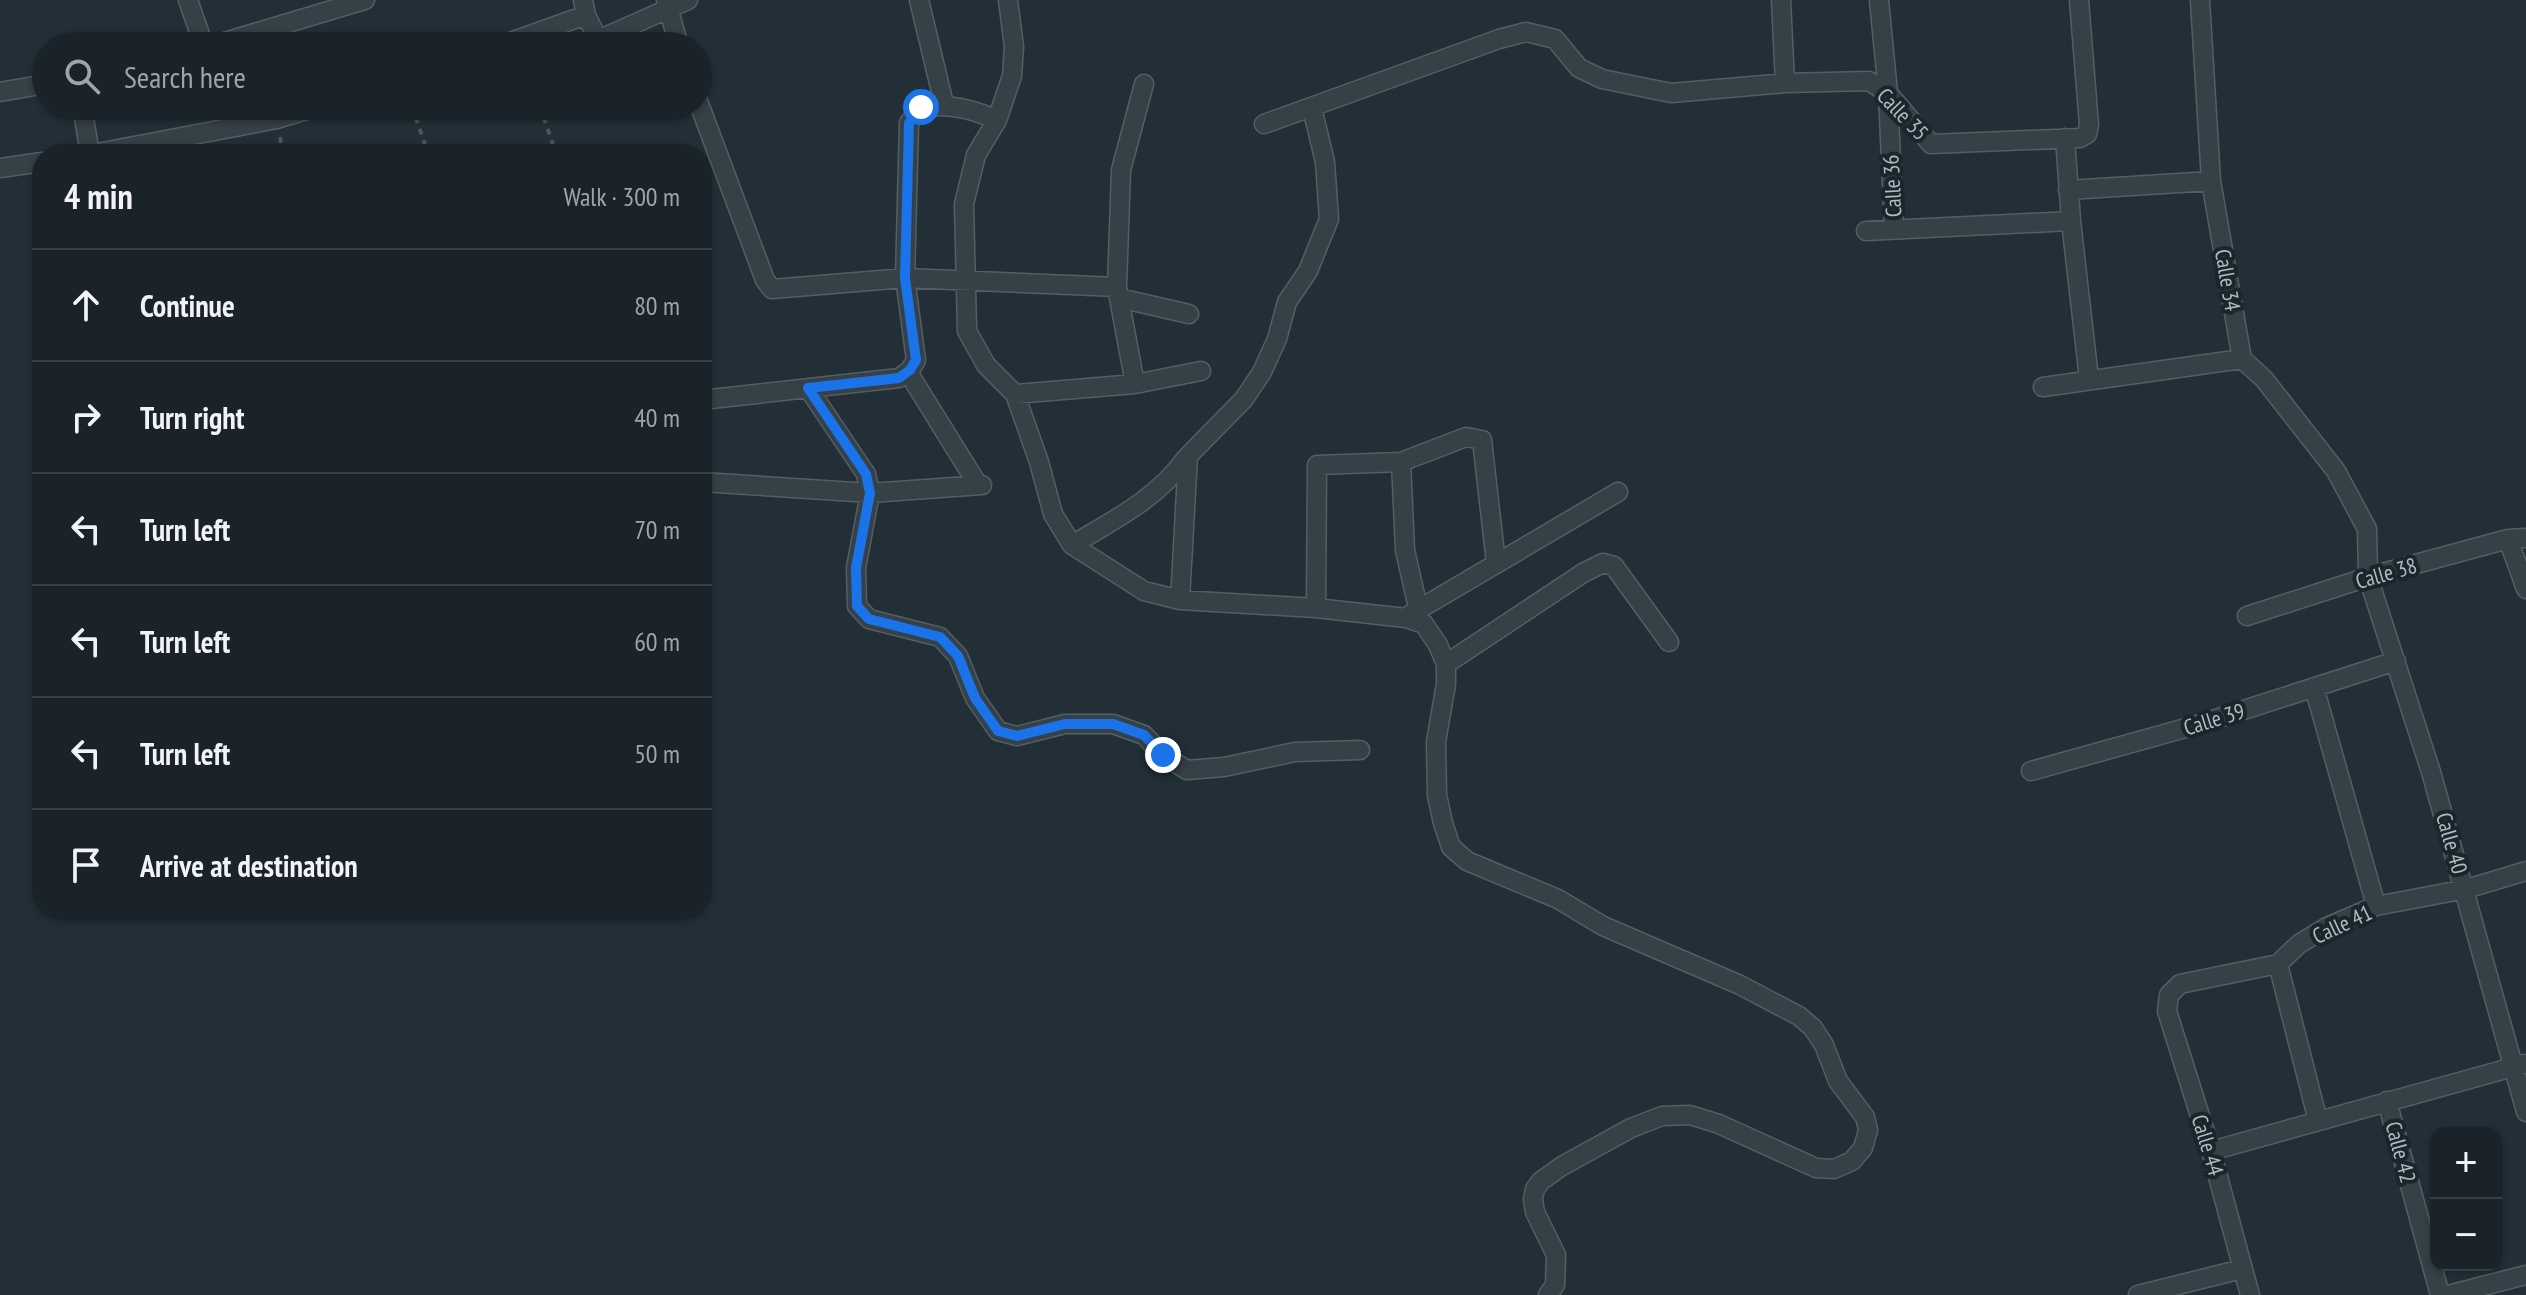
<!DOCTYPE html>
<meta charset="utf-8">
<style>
:root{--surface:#1a2329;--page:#272f35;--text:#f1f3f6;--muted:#9fa4a8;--line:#384046}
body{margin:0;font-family:"PT Sans Narrow",sans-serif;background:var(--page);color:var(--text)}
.controls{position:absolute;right:24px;bottom:24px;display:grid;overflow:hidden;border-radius:16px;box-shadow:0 2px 6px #0004}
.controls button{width:72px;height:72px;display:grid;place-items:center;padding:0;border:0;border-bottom:2px solid var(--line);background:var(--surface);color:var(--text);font:40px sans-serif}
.stop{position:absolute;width:24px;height:24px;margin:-18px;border:6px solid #1a73e8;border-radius:50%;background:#fff}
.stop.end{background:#1a73e8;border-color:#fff;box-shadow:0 2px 8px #0008}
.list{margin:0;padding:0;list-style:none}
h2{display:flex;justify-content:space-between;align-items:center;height:104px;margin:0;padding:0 32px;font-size:34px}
h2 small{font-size:26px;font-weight:400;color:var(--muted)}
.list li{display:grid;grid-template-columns:52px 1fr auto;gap:24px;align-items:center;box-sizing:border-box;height:112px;padding:0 32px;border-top:2px solid var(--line)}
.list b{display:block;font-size:30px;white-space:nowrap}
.list em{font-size:26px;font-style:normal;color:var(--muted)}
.icon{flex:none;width:44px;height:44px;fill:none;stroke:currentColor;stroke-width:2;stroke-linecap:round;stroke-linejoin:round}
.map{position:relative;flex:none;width:2526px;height:1295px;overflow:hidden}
.search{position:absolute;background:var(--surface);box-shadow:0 2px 6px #0004;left:32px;top:32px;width:680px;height:88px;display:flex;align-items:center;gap:20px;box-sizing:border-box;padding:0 28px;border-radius:44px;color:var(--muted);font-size:30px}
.panel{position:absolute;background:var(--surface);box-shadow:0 2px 6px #0004;left:32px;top:144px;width:680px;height:776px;border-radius:32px}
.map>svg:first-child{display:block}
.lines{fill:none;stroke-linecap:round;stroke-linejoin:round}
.minor-casing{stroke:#535e65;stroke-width:21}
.path{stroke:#455957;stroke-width:4;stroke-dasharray:6 6;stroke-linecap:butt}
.minor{stroke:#354047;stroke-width:18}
.route{stroke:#1a73e8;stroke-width:10}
.labels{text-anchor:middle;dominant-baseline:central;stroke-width:8;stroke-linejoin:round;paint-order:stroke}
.street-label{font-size:22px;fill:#b0bcc4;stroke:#1b252c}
</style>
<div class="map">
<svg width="2526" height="1295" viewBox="0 0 2526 1295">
<rect width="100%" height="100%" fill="#222f37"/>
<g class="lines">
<!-- minor casing -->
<g class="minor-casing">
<path id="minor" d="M188 0 204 46
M583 0 586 15 598 40 688 0
M666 0 679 46
M919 0 944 104
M1008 0 1014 47 1012 76 997 120 976 155 964 204 967 331 986 365 1015 394 1039 462 1053 514 1072 545 1144 591 1180 600 1316 608 1406 618 1424 624 1438 645 1446 664V684L1436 742 1437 795 1443 823 1451 847 1467 861 1558 899 1603 926 1740 985 1799 1016 1813 1028 1824 1045 1838 1081 1865 1117 1868 1130 1863 1148 1852 1161 1834 1169 1816 1168 1719 1124 1690 1115 1662 1116 1631 1128 1562 1166 1541 1181 1535 1189 1533 1199 1535 1212 1556 1255 1555 1285 1548 1295
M1781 0 1785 83
M1879 0 1888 93 1894 229
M2200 0 2211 181 2242 359
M211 46 365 0
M499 46 586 15
M0 92 46 84
M698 101 765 280 772 289 905 278 1117 287
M82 106 90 154
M1264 124 1499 39 1526 32 1555 39 1579 68 1602 79 1671 93 1785 83 1869 81 1888 93 1931 144 2080 138 2087 134 2089 125 2079 0
M2065 138 2071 221 2089 379
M92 154 277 119 320 106
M0 168 42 162
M2068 190 2211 181
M1866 231 2071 221
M1119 298 1189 314
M2242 359 2264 379 2336 471 2367 529 2368 577 2431 772 2526 1112
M908 372 978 485
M1135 384 1201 371
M2043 387 2242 359
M808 388 866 474 870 493 856 568 857 606 869 619 940 637 958 656 975 698 998 731 1017 736 1065 724H1113L1144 735 1163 755 1187 770 1224 767 1295 752 1360 750
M1015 394 1135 384 1117 287 1121 170 1144 84
M702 400 899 378 910 370 916 360 905 278 909 123 921 107C950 104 970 108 997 120
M702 482 870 493 982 485
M2508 539 2526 589
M1072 545C1114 520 1158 498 1186 458
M1180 600 1188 456 1244 399 1262 372 1277 339 1287 302 1308 271 1329 219 1325 162 1312 108
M1316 608 1317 465 1401 462
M1418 608 1405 550 1401 462 1466 437 1482 440 1496 563
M1411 614 1618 492
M2247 616 2368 577 2508 539 2526 538
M1446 664 1583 573 1603 563 1614 566 1669 642
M2314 687 2376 906
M2031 771 2200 724 2396 661
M2278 964 2318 1121
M2387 1101 2440 1295
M2211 1151 2524 1064
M2138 1295 2242 1269
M2250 1295 2211 1151 2167 1011 2169 995 2180 984 2278 964 2299 944 2327 927 2376 906 2466 889 2526 871
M2448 1295 2526 1275"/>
</g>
<!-- path -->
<path class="path" d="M412 106 428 154
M540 106 556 154
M280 137 283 154"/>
<!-- minor -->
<use href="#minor" class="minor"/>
</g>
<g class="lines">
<!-- route -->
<path class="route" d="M921 107 909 123 905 278 916 360 910 370 899 378 808 388 866 474 870 493 856 568 857 606 869 619 940 637 958 656 975 698 998 731 1017 736 1065 724H1113L1144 735 1163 755"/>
</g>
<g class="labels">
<!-- street labels -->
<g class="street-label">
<text transform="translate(1903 114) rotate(46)">Calle 35</text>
<text transform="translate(1892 186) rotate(-93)">Calle 36</text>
<text transform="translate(2228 280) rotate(80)">Calle 34</text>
<text transform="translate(2386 573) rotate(-16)">Calle 38</text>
<text transform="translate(2214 719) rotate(-17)">Calle 39</text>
<text transform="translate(2452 843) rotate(74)">Calle 40</text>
<text transform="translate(2342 924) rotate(-25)">Calle 41</text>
<text transform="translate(2208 1145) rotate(73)">Calle 44</text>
<text transform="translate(2401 1152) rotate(75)">Calle 42</text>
</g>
</g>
</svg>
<div class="controls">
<button>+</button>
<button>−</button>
</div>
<div class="stop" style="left:921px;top:107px"></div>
<div class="stop end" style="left:1163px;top:755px"></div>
<div class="search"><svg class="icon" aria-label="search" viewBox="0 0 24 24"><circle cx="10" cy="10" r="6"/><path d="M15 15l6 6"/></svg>Search here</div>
<section class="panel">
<h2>4 min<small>Walk · 300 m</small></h2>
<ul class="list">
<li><svg class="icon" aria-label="ahead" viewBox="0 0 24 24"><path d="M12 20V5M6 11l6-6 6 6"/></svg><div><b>Continue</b></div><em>80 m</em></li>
<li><svg class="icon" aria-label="right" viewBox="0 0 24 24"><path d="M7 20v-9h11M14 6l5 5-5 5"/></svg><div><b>Turn right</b></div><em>40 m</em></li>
<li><svg class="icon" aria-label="left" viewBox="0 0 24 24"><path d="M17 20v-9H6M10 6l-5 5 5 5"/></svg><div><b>Turn left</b></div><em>70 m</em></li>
<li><svg class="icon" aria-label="left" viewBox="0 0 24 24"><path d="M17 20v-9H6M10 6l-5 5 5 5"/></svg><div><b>Turn left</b></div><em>60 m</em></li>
<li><svg class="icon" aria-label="left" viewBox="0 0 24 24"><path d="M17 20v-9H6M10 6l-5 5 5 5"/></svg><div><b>Turn left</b></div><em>50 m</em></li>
<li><svg class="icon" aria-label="arrive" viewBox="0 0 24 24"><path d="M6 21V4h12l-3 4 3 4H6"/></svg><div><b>Arrive at destination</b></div></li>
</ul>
</section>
</div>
